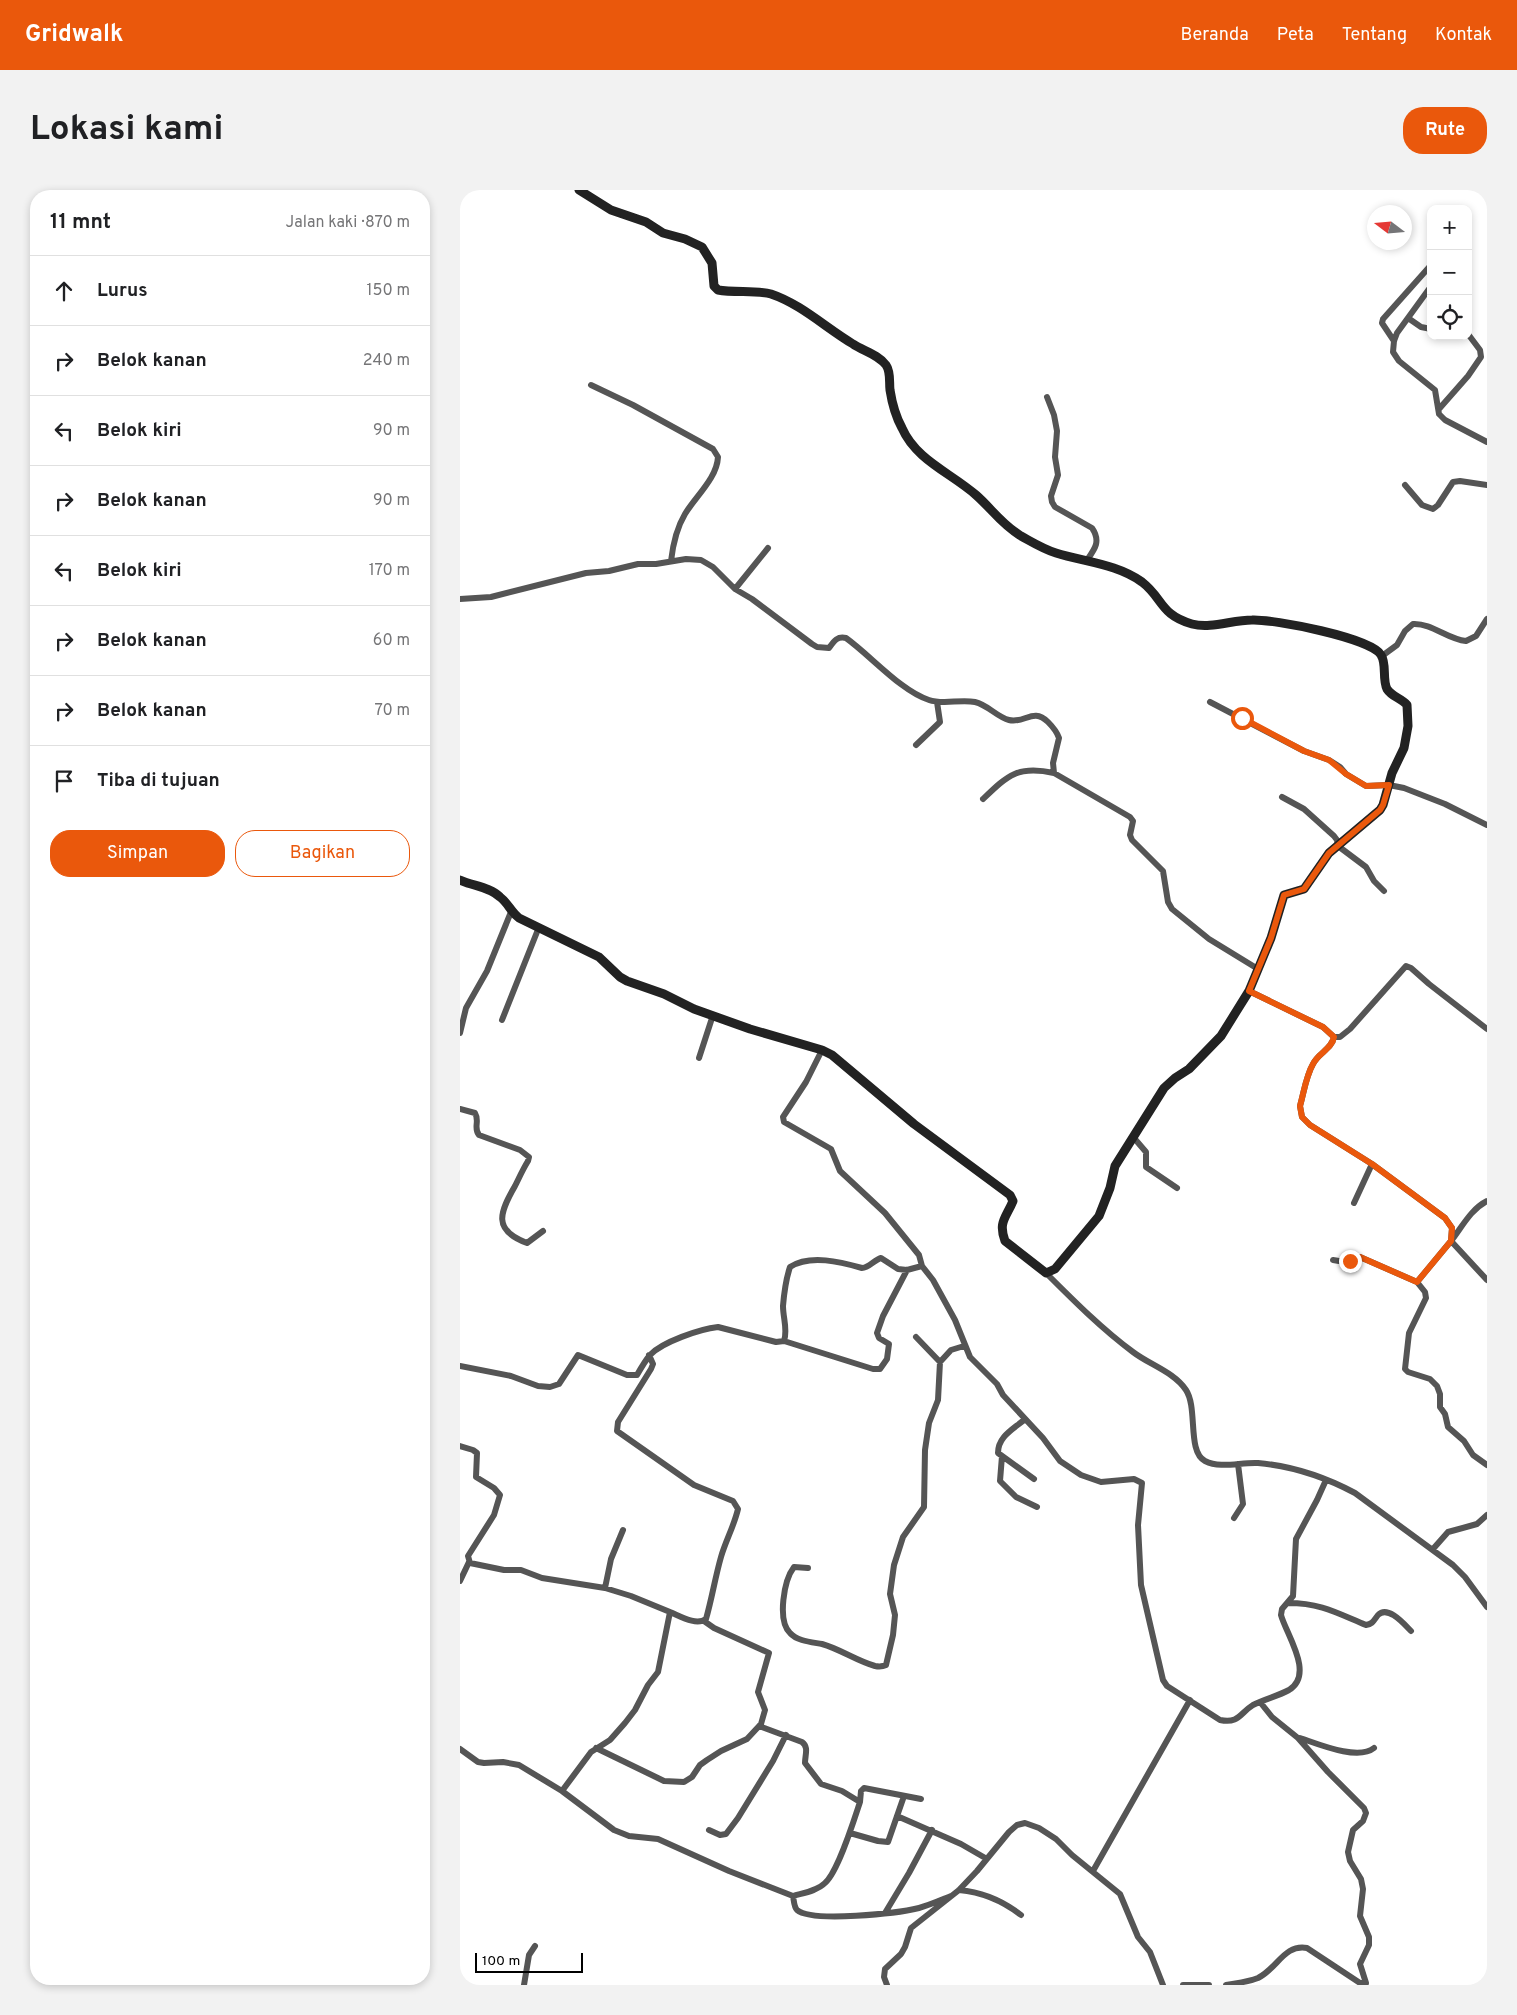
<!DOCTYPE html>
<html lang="id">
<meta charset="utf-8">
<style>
:root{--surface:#fff;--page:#f2f2f2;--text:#202124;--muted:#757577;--line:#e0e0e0;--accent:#ea580c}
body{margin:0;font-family:Overpass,sans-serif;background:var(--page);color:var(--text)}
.controls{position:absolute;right:15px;top:15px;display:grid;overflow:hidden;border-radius:10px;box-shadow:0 2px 8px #0003}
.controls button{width:45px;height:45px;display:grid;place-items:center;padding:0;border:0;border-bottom:1px solid var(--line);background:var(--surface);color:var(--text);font:25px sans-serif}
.compass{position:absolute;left:907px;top:15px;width:45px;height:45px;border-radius:50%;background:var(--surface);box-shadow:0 2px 8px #0003;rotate:286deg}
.scale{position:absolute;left:15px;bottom:12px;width:108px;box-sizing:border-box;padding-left:5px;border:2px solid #000;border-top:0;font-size:14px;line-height:18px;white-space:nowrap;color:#000;-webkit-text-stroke:4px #fff;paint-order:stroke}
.stop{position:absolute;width:15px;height:15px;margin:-11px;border:4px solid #ea580c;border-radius:50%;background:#fff}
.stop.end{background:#ea580c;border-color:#fff;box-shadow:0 1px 5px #0008}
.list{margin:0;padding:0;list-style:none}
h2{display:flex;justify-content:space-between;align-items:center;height:65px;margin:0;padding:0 20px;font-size:21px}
h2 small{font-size:16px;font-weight:400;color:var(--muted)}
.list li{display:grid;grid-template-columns:32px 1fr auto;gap:15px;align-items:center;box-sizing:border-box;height:70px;padding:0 20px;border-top:1px solid var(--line)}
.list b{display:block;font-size:19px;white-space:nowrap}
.list em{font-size:16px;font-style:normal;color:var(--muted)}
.actions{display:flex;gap:10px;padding:15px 20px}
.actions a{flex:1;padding:11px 0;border:1px solid var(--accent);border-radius:20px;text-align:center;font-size:18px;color:var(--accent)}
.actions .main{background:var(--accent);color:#fff}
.icon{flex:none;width:28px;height:28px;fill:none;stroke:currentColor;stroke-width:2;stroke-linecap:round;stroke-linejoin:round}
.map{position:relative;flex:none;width:1027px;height:1795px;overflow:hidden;border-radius:20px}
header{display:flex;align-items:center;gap:30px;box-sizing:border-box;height:70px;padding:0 25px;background:var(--accent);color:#fff}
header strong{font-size:24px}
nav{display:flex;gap:28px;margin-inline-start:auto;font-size:18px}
.intro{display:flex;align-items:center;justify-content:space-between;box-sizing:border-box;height:120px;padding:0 30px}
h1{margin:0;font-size:35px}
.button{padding:12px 22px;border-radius:20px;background:var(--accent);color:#fff;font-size:18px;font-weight:700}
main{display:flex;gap:30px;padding:0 30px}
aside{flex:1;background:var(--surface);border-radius:20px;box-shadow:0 2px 8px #0003}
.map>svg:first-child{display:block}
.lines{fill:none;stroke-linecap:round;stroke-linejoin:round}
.street{stroke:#555;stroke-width:6}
.secondary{stroke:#222;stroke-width:9}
.route{stroke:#ea580c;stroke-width:6}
</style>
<header>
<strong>Gridwalk</strong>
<nav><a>Beranda</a><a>Peta</a><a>Tentang</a><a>Kontak</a></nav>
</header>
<div class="intro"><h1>Lokasi kami</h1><a class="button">Rute</a></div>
<main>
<aside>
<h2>11 mnt<small>Jalan kaki · 870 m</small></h2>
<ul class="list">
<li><svg class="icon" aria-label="ahead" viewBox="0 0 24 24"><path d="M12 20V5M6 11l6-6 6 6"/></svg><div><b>Lurus</b></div><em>150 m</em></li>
<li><svg class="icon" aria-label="right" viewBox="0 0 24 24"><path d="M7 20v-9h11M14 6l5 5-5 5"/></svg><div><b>Belok kanan</b></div><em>240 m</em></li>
<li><svg class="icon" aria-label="left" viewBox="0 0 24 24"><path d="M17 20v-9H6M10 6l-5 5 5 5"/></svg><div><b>Belok kiri</b></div><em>90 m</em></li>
<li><svg class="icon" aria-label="right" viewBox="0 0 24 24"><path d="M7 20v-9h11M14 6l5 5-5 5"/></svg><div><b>Belok kanan</b></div><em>90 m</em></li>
<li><svg class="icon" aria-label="left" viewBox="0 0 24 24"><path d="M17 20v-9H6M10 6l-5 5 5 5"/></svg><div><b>Belok kiri</b></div><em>170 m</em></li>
<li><svg class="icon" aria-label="right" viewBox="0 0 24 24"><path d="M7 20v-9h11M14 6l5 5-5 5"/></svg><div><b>Belok kanan</b></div><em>60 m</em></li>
<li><svg class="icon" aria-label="right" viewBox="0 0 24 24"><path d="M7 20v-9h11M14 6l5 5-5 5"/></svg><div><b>Belok kanan</b></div><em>70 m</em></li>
<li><svg class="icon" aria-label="arrive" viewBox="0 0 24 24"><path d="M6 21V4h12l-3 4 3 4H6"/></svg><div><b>Tiba di tujuan</b></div></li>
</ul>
<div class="actions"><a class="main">Simpan</a><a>Bagikan</a></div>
</aside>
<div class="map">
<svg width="1027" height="1795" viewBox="0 0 1027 1795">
<rect width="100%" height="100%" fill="#fff"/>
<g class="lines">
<!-- street -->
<path class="street" d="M969 99 937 143 934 151 933 162 939 171 975 200 979 224 985 230 1027 252
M948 128 961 137 971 139
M934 151 922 133 923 129 971 75
M131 195 173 215 253 259 258 267C257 288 236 306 225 324 216 339 213 354 211 371
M587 207 594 225 597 241 595 267 598 285 591 306 592 312 595 317 632 338C641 351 635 359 627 370
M979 219 1008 186 1021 167 1020 160 1008 144
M945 295 962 315 973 319 978 315 993 292 1000 291 1027 295
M275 399 308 358
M0 409 31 407 126 383 149 381 178 374H196L226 369 241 370 253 377 275 399 292 409 352 454 357 457 369 458C374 451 377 446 386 448 411 466 441 501 469 510 483 515 500 509 515 512 528 515 537 527 549 530 565 534 573 517 588 532 593 537 597 542 599 548L593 573 594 583 670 627 673 631 670 645 672 650 703 681 708 712 712 719 749 749 798 779
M922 466 937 455 945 441 953 434C972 433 987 449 1006 451L1016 446 1027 429
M750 512 844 561 869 570 880 577 886 584 906 596 929 595 944 598 985 614 1027 635
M456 555 480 532 477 512
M822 607 844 619 874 646 877 650 878 656 906 677 914 691 924 701
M523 609C548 585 558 575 594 583
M789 801 863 837 874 847C872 859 858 863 853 874 846 886 844 902 840 916L842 927 850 935 912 974 985 1028 992 1038 991 1051 957 1092 900 1067 885 1072 873 1070
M42 830 79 737
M0 843 6 818 27 781 51 722
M874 847H880L890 839 946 776 951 778 969 794 1027 839
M362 860 346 892 323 927 324 932 371 959 380 981 425 1023 459 1065 462 1076 473 1090 495 1130 510 1167 537 1194 543 1205 583 1248 600 1271 621 1285 641 1292 674 1289 682 1293 678 1335 681 1395 703 1490 707 1496 760 1530C779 1534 780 1523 793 1515 805 1509 818 1506 829 1500 855 1484 826 1444 821 1425L822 1419 833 1406 836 1349 857 1310 866 1290
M239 868 253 825
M0 919 15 923C20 931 13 938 19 945L60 960 69 967 68 971C63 979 59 988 55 996 40 1022 32 1040 67 1053L83 1041
M674 948 686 962V977L717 998
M1027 1011C1011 1019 1002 1037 991 1051L1027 1090
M894 1013 912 974
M586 1083C614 1111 642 1139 673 1162 690 1175 714 1182 726 1200 738 1218 727 1262 745 1271 761 1279 780 1272 798 1273 832 1276 865 1287 895 1303L993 1375 1005 1387 1027 1417
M957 1092 965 1102 966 1108 949 1143 945 1179 948 1182 970 1189 977 1196 980 1204V1217L985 1224 988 1237 1004 1251 1013 1265 1027 1275
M456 1147 480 1172
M324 1151 413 1179H420L427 1169 429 1154 419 1148 417 1143 423 1126 447 1080
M189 1165 193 1174 191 1179 158 1232 157 1241 234 1295 273 1311 278 1319C274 1336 266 1350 261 1367 255 1388 252 1408 246 1429 236 1436 220 1426 210 1422
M0 1176 51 1186 78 1196 90 1197 99 1194 118 1165 167 1185H177C181 1178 185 1171 190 1165 202 1152 240 1139 258 1137L316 1152 324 1151C328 1140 323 1128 323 1116 324 1104 326 1089 330 1077 350 1064 381 1072 402 1078 409 1078 414 1070 421 1068L438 1079 447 1080 462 1076
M565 1229C554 1239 538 1246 538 1263L574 1289
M0 1256 13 1260 17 1263 16 1287 34 1298 40 1305 34 1325 8 1366 10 1373 44 1380H61L82 1388 145 1398 171 1406 210 1422 198 1482 188 1495 175 1520 165 1533 150 1550 131 1562 102 1601
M542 1266 540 1291 556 1307 577 1317
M774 1328 783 1314 778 1274
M973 1359 988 1342 1017 1334 1027 1325
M348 1378 334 1377C324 1390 317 1430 330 1443 337 1451 351 1452 362 1454 380 1459 397 1471 415 1476 420 1477 422 1477 426 1475L433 1445 435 1425 430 1404 434 1375 443 1347 464 1317 465 1260 469 1233 478 1210 480 1172 491 1160 504 1156
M0 1391 9 1372
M145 1398 151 1369 163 1340
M828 1413C861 1413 877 1423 906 1435 913 1434 914 1430 918 1425 928 1415 944 1434 951 1441
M299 1536 342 1552C349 1557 345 1565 345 1573L361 1594 382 1601 400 1612C394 1630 378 1682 365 1693 357 1701 343 1703 333 1706
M840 1548C858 1554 898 1571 914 1558
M136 1558 204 1591 224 1592 232 1587 240 1575 247 1570 261 1561 287 1549 301 1534 305 1520 298 1502 309 1463 254 1438 244 1431
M0 1559 18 1572 24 1573 43 1572 59 1575 102 1601 154 1640 169 1646 198 1649 269 1681 333 1706C334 1711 334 1717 337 1720 352 1733 439 1723 459 1718 470 1715 481 1710 491 1706
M400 1612 401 1601 404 1598 461 1609
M437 1626 501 1654 527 1669
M249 1640 260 1645 266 1644 278 1628 313 1571 326 1545
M390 1643 418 1651 428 1652 444 1606
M633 1681 730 1510
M499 1700C521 1702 543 1711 561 1725
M425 1723 449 1683 472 1640
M64 1795 69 1765 75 1756
M427 1795 424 1787 425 1779 441 1764 445 1757 451 1738 499 1700 517 1681 549 1642 557 1635 565 1633 579 1638 596 1649 612 1665 660 1704 678 1747 690 1762 703 1795
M723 1795H749
M766 1795C777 1793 788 1792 798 1788 818 1778 824 1754 847 1758L900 1793H906L900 1774 909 1755V1747L900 1726 903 1699 901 1689 890 1671 888 1662 893 1640 903 1631 906 1623 904 1618 868 1582 838 1548 812 1527 800 1512"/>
<!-- secondary -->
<path class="secondary" d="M0 690C13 696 30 697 40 707 48 713 51 722 59 728L139 767 160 787 167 791 204 804 234 819 290 839 362 860 372 865 454 934 550 1005 553 1011C546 1028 538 1032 545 1051L586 1083 595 1079 639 1026 650 998 655 976 704 898 715 888 729 879 761 846 789 801 811 748 824 705 844 699 869 663 920 620 923 615 932 583 944 558 948 536 947 515C941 508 932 507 927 499 922 489 927 474 921 465 912 448 813 429 792 430 772 430 751 439 732 434 700 425 703 408 682 392 657 374 625 372 596 363 583 359 572 352 561 346 541 334 532 319 516 305 491 283 456 270 442 238 436 227 432 213 430 200 429 192 431 182 426 175 418 164 403 161 393 154 366 138 341 114 311 104 297 100 274 103 258 100L254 96 252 73 242 57 225 49 203 43 186 32 151 20 119 0"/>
</g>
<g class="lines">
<!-- route -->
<path class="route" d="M782 528 844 561 869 570 886 584 906 596 929 595 923 615 920 620 869 663 844 699 824 705 811 748 789 801 863 837 874 847C872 859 858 863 853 874 846 886 844 902 840 916L842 927 850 935 912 974 985 1028 992 1038 991 1051 957 1092 900 1067 890 1071"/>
</g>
</svg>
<div class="controls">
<button>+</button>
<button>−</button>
<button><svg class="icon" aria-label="locate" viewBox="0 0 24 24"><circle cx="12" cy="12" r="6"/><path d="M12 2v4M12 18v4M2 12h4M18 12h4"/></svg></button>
</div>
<svg class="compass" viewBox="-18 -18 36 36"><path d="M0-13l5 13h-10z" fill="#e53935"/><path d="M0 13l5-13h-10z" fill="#757577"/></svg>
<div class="scale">100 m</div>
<div class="stop" style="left:782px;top:528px"></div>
<div class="stop end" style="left:890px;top:1071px"></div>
</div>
</main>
